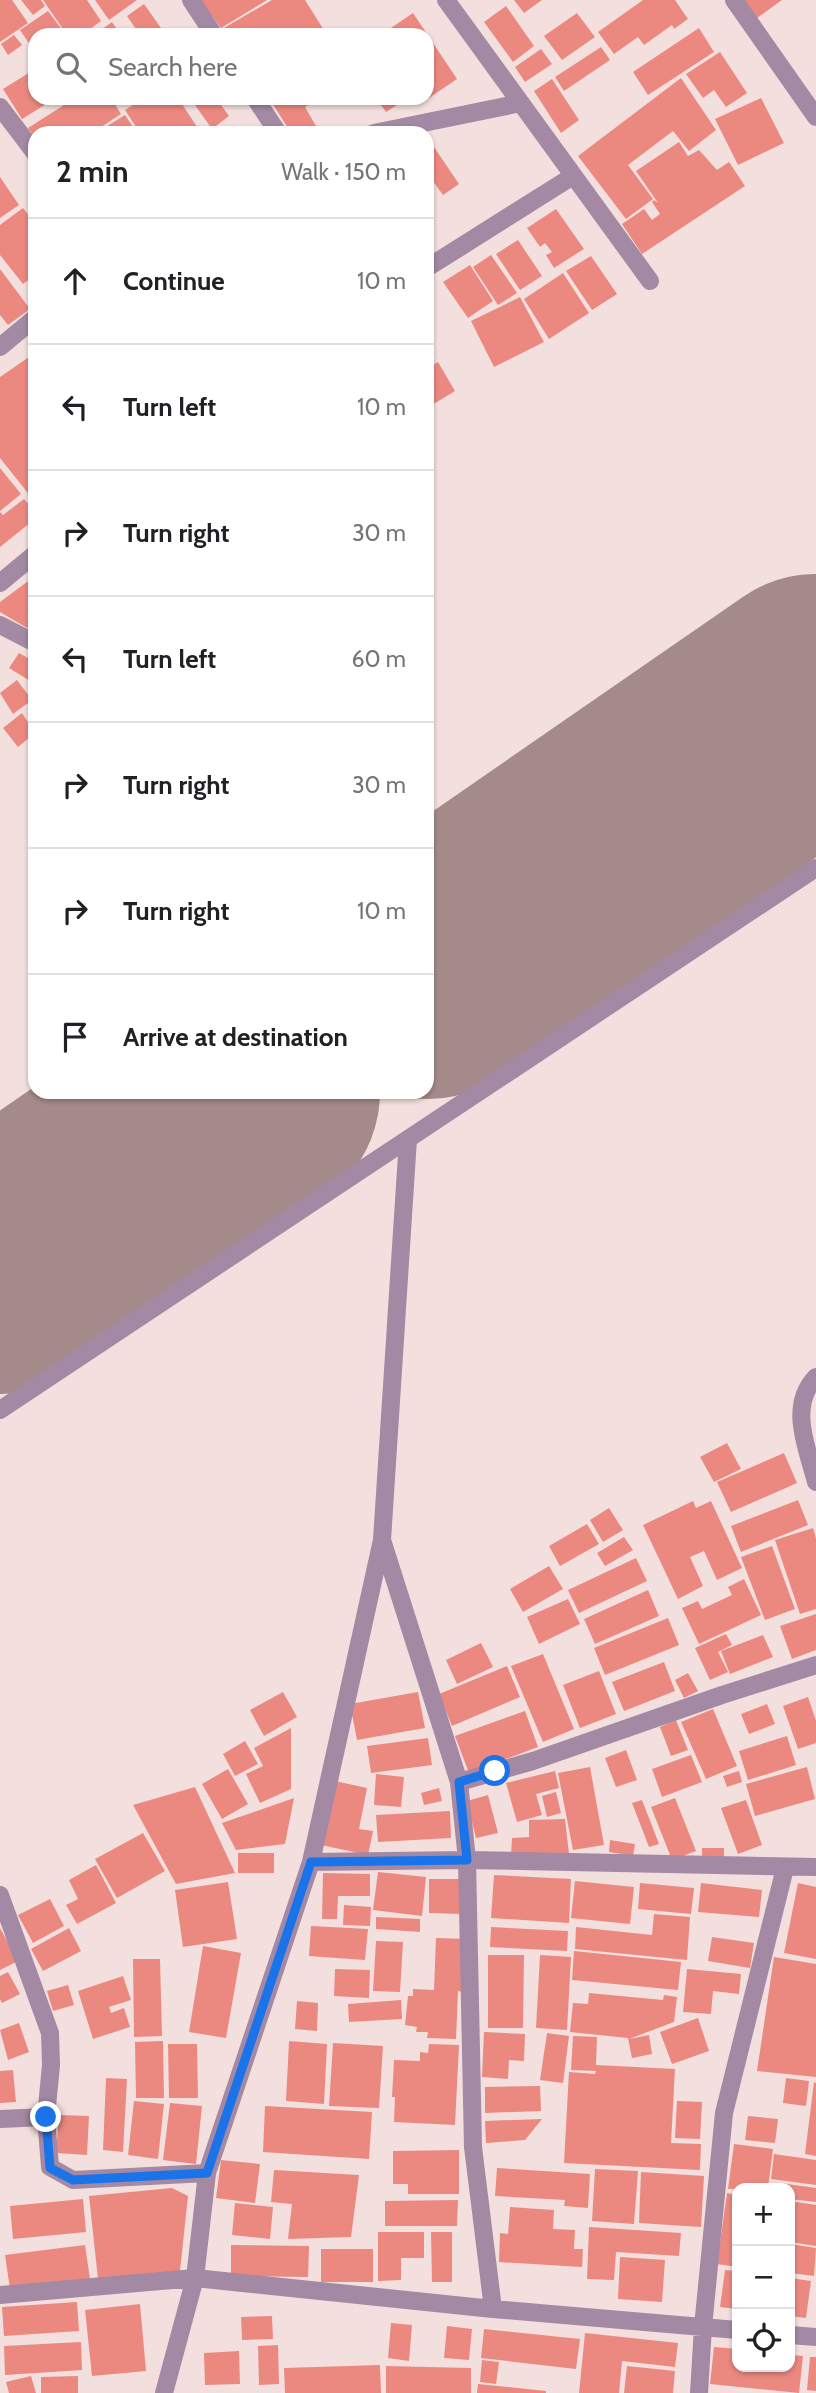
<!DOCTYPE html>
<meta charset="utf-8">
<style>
:root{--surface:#fff;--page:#f6f6f6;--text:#202124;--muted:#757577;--line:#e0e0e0}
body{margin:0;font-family:Cabin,sans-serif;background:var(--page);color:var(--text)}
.controls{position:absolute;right:21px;bottom:21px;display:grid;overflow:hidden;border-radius:14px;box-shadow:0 2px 5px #0004}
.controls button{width:63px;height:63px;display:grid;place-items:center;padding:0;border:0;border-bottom:2px solid var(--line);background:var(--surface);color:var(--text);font:35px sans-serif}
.stop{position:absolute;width:21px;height:21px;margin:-16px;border:5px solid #1a73e8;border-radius:50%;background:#fff}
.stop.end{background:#1a73e8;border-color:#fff;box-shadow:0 2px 7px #0008}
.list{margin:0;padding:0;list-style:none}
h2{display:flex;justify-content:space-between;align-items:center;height:91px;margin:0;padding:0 28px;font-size:30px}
h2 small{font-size:23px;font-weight:400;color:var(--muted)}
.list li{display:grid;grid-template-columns:46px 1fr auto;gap:21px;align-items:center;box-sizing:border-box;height:126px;padding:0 28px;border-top:2px solid var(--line)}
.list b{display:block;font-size:26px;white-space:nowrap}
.list em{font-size:23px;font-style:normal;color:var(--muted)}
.icon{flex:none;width:38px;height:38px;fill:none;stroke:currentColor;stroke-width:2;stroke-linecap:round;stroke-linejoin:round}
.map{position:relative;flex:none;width:816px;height:2393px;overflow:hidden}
.search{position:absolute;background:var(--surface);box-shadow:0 2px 5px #0004;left:28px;top:28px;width:406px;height:77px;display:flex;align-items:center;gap:18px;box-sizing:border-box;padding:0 24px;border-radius:21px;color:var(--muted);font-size:26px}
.panel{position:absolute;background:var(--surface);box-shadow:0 2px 5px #0004;left:28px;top:126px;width:406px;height:973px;border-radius:21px}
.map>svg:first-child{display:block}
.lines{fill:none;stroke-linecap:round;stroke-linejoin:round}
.runway{stroke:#a48a88;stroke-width:256}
.building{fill:#eb8981}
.street{stroke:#a389a3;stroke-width:18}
.route{stroke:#1a73e8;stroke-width:9}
</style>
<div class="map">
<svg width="816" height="2393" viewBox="0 0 816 2393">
<rect width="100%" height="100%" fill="#f3dfdd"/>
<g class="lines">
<!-- runway -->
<path class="runway" d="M427 971 816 702
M0 1266 252 1092"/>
</g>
<!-- building -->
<path class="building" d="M0 0H12L28 23 0 42Z
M21 0H41L45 6 33 15Z
M43 0H87L101 21 82 35H67Z
M95 0H137L109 20Z
M200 0H267L221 28Z
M272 0H305L327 35H226L222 29Z
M514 0H542L524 13Z
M643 0H675L688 19 674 29 672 25 644 45 638 37 614 54 598 32Z
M738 0H782L753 21Z
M144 4 166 35H140L127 16Z
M506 6 534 46 513 62 484 22Z
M48 11 66 35H35V52L20 30Z
M413 13 457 79 429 98 427 35H387L385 32Z
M577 13 595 37 562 60 544 36Z
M112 22 121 35H94Z
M699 28 714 52 648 95 633 72Z
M14 35 22 45 8 55 1 44Z
M601 47 610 60 564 91 555 77Z
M541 49 552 64 525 82 515 67Z
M720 52 747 93 726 107 714 90 703 98 686 74Z
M35 69V98H56L22 119 3 89Z
M681 78 716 130 689 151 673 131 628 165 653 199 626 219 578 156Z
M552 79 579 120 561 133 534 91Z
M75 98H111L121 114 92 133H35V138L28 128Z
M144 98H178L201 133H140L125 110Z
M190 98H216L229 116 212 129Z
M269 98H319L305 107 320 133H291Z
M376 98H408L386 112Z
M761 98 784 143 738 165 715 119Z
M125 115 137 133H96Z
M679 142 688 156 699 150 717 170 729 162 745 186 642 254 622 224 644 209 652 220 660 214 652 202 654 200 658 203 636 171Z
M434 147 459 184 443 195 427 173V152Z
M0 177 19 205 0 218Z
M23 208 35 223V275L23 284 0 255V225Z
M556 209 584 249 554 268 546 255 552 252 545 243 540 247 527 228Z
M518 240 542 276 520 290 496 254Z
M491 255 517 293 498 305 473 267Z
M591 256 617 294 592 310 566 271Z
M470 265 493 301 468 318 443 282Z
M0 269 30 309 8 325 0 315Z
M563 273 589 313 549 339 524 299Z
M520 297 544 342 494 367 471 321Z
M29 357 35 366V502L0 458V377Z
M438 362 455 391 427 408V369Z
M0 468 21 494 0 511Z
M24 499 35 512V519L0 547V512L3 515Z
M35 576V620L27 628 0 612V602Z
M19 653 35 662V684L9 668Z
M17 680 32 700 13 714 0 693Z
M22 713 35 733 18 747 3 728Z
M727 1443 741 1469 714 1482 700 1457Z
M784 1453 797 1483 731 1512 717 1482Z
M798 1500 808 1525 741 1552 731 1526Z
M693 1501 696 1508 711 1501 742 1568 717 1580 704 1551 690 1557 703 1586 678 1599 643 1525Z
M609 1508 623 1530 603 1542 590 1520Z
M587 1524 599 1544 560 1566 549 1546Z
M813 1528 816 1538V1609L800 1614 775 1540Z
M624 1537 633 1550 605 1566 597 1553Z
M772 1546 795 1609 765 1620 741 1557Z
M636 1558 647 1581 579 1613 568 1590Z
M549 1566 563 1589 523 1612 510 1589Z
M744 1579 761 1615 699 1644 682 1608 698 1601 702 1609 732 1595 728 1587Z
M648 1590 659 1616 595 1644 584 1619Z
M568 1599 580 1624 539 1644 527 1617Z
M816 1614V1650L792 1659 780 1626Z
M668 1618 679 1645 605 1675 594 1648Z
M726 1634 732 1645 718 1652 728 1672 710 1680 695 1648Z
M763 1635 773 1657 730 1674 721 1651Z
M481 1643 493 1667 457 1684 446 1660Z
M543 1654 574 1729 543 1742 511 1666Z
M664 1662 675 1691 624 1711 612 1682Z
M507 1666 520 1697 452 1726 439 1694Z
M599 1671 616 1714 580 1728 563 1685Z
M688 1673 698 1691 684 1698 675 1680Z
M283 1692 297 1717 264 1736 250 1710Z
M418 1692 425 1728 357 1740 350 1704Z
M808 1697 816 1721V1743L798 1749 783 1706Z
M767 1704 775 1724 749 1734 741 1714Z
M713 1709 737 1766 706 1779 681 1722Z
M525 1711 538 1747 469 1773 455 1736Z
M676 1720 688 1750 671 1756 660 1727Z
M291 1728V1789L260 1803 246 1774 263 1766 254 1748Z
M787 1736 796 1765 748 1780 739 1751Z
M428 1738 432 1765 371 1773 367 1746Z
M245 1741 258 1764 235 1776 223 1754Z
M626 1750 637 1780 616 1787 605 1758Z
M691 1755 702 1782 662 1797 652 1769Z
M590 1767 604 1845 573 1850 558 1773Z
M807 1767 815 1799 755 1816 746 1784Z
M228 1769 248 1804 222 1819 202 1784Z
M555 1771 559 1788 536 1794 542 1815 517 1822 506 1783Z
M739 1771 742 1782 727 1787 723 1776Z
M376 1774 404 1777 401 1807 374 1805Z
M335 1781 367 1788 359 1829 373 1831 368 1855 321 1845Z
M195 1787 235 1873 176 1884 133 1805Z
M439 1788 442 1801 424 1805 421 1793Z
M556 1792 561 1813 547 1817 542 1796Z
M488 1795 498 1833 476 1838 467 1801Z
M294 1798 285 1844 236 1850 222 1823Z
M675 1798 696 1851 672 1860 651 1807Z
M642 1800 659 1844 649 1847 632 1803Z
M746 1800 762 1845 738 1854 721 1808Z
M450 1811 451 1838 378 1842 376 1815Z
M565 1819 569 1854 511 1855 512 1838 529 1837V1820Z
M143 1833 165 1871 117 1898 95 1859Z
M610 1840 635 1844 633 1856 609 1852Z
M702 1848H724V1859H702Z
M238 1853H274V1873H238Z
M96 1865 116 1903 77 1924 66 1905 78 1899 69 1880Z
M378 1872 426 1877 422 1916 373 1910Z
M323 1873 370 1874V1896H338L337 1919H322Z
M494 1875 571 1879 569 1923 491 1918Z
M429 1879H462L461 1914 429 1913Z
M575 1881 634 1887 630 1924 571 1918Z
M228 1882 237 1939 183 1947 175 1890Z
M640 1883 694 1888 691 1914 638 1909Z
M701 1883 762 1890 759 1917 698 1912Z
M798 1883 816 1887V1959L784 1953Z
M50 1899 64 1926 33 1943 18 1915Z
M344 1905 371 1907 370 1926 343 1925Z
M654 1914 690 1917 687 1960 575 1949 576 1927 652 1935Z
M376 1917 420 1919V1932L376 1929Z
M311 1926 368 1929 365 1960 309 1956Z
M491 1927 568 1931 567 1951 490 1947Z
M0 1928 18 1961 0 1970Z
M69 1928 81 1951 43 1971 31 1949Z
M712 1937 754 1943 750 1968 708 1961Z
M436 1938 468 1939 465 1992 458 1991 456 2039 427 2038 428 2032H416L417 2027 405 2025 408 1996H413V1989L434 1990Z
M376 1941 403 1942 400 1992 373 1991Z
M203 1946 241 1953 226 2038 189 2032Z
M574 1951 681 1962 678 1990 572 1980Z
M488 1955H524L523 2028H488Z
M540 1955 571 1957 567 2030 536 2028Z
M774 1957 816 1964V2077L757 2071Z
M133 1959H160L162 2036 134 2037Z
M335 1969 370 1970 369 1998 334 1996Z
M687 1969 741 1974 739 1994 713 1991 711 2014 683 2012Z
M8 1972 20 1994 2 2003 0 1999V1976Z
M123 1976 131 2000 109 2007 111 2013 124 2008 130 2027 93 2039 78 1991Z
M68 1985 74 2005 53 2011 47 1991Z
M589 1993 663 2000 664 1995 677 1997 674 2022 629 2039 649 2035 652 2054 632 2058 628 2038 570 2032 573 2003 588 2004Z
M401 2000 402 2019 349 2022 348 2004Z
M297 2001 318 2003 317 2031 295 2029Z
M698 2018 709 2051 672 2064 660 2032Z
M19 2023 29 2052 8 2060 0 2030Z
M484 2032 525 2034 524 2061 509 2060 508 2079 482 2077Z
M547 2033 569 2036 563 2083 540 2080Z
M573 2036 597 2037 596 2065 675 2069 671 2143 701 2144 700 2170 564 2163 569 2072 595 2074 596 2071 571 2070Z
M163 2041 164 2098H136L135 2042Z
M289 2041 327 2044 324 2104 286 2101Z
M333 2043 383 2046 379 2108 329 2106Z
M168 2044H197L198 2098H169Z
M429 2044 459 2045 455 2125 394 2122 395 2097H392L394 2060 420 2061V2052L428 2053Z
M13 2070 16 2102 0 2103V2071Z
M106 2078 127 2079 123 2152 103 2150Z
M786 2078 809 2081 806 2106 783 2103Z
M814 2082 816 2083V2156L805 2154Z
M540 2086 541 2111 485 2113V2087Z
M134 2101 164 2104 158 2159 128 2155Z
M677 2101 702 2102 700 2139 675 2138Z
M170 2103 202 2106 196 2164 163 2160Z
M265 2106 372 2112 369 2159 263 2152Z
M59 2115 89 2116 87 2155 56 2153Z
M748 2116 778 2119 775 2143 745 2140Z
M542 2119 525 2140 486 2143 485 2121Z
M734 2144 773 2149 768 2188 728 2189Z
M459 2150V2194H408V2184H393V2151Z
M774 2154 816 2160V2185L771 2179Z
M221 2160 260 2164 255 2203 216 2198Z
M497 2168 590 2174 588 2208 564 2206 565 2200 495 2196Z
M595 2169 638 2171 634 2224 592 2221Z
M274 2170 359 2175 351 2237 288 2239 292 2204 271 2202Z
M641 2172 704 2176 701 2227 639 2223Z
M780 2183 816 2188V2202L790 2199V2188H779Z
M172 2188 188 2196 180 2271 98 2279 89 2196Z
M727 2193 737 2195V2267L717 2264Z
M83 2199 86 2232 13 2239 10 2206Z
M458 2200 457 2226H385V2201Z
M790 2201 816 2205V2246L790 2242Z
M235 2203 273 2207 270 2239 232 2235Z
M510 2207 554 2210 553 2229 575 2230 574 2249H583L582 2267 499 2262 500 2233 508 2234Z
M589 2227 681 2233 679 2256 616 2252 614 2280 587 2279Z
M378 2232H424V2258H401V2280L378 2281Z
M431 2232H452V2282H432Z
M790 2244 816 2248 814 2276 790 2273Z
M85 2245 90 2279 10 2289 5 2255Z
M231 2245 309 2246 308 2277 231 2276Z
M321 2249H373V2282H321Z
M620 2257 665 2260 662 2302 618 2299Z
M725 2270 737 2271V2309L720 2307Z
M790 2278 811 2281 806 2318 790 2316Z
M77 2302 79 2331 4 2336 2 2307Z
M140 2304 146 2371 92 2376 85 2310Z
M272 2316 273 2339 242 2340 241 2317Z
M391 2323 412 2325 409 2361 388 2358Z
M447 2326 472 2329 469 2360 444 2358Z
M484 2329 580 2339 576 2369 481 2358Z
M585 2333 678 2343 675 2367 622 2361 619 2393H579Z
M81 2342 82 2370 5 2375 4 2346Z
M278 2345 279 2384 259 2385 258 2346Z
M714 2347 737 2349V2367H790V2355L803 2356 799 2393 710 2384Z
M239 2351 240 2384 205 2385 204 2353Z
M810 2357H816V2391L807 2390Z
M482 2360 499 2362 496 2384 480 2382Z
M380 2365 381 2393H285L284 2368Z
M386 2366 471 2368V2393H386Z
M627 2366 675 2371 673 2393H624Z
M31 2376 36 2393H9L6 2382Z
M78 2376V2393H41V2377Z
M478 2384 546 2391V2393H477Z"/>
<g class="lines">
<!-- street -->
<path class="street" d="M191 0 214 35
M446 0 650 281
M734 0 816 117
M255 98 278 133
M0 107 35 153
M374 133 521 103
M427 268 573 176
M0 347 35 318
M0 583 35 554
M0 625 35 643
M816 1377C788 1406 807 1447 816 1482
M0 1410 816 868
M382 1540 459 1782 467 1860 473 2147 493 2309
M459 1782 533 1761 722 1695 816 1665
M311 1862 467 1860 816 1867
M0 1895 50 2033 51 2065 46 2117 50 2167 73 2180 207 2173
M0 2119 46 2117
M0 2295 195 2278 493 2309 737 2330
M790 2335 816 2337
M164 2393 195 2278 207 2173 311 1862 382 1540 408 1139
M699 2393 703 2327 724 2113 785 1868"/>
</g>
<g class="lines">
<!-- route -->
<path class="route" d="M46 2117 50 2168 73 2180 207 2173 311 1862 467 1860 459 1782 495 1771"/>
</g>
</svg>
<div class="controls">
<button>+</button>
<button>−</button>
<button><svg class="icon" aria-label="locate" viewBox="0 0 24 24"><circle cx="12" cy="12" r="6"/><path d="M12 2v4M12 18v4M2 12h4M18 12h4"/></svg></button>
</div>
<div class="stop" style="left:495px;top:1771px"></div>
<div class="stop end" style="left:46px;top:2117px"></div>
<div class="search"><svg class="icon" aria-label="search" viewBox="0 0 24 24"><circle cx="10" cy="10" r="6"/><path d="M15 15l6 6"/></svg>Search here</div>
<section class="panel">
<h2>2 min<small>Walk · 150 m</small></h2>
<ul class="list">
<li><svg class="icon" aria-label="ahead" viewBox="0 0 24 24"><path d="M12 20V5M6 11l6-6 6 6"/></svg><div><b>Continue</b></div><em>10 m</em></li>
<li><svg class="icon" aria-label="left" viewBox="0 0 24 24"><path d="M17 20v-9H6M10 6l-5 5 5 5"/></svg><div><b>Turn left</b></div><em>10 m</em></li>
<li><svg class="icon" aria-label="right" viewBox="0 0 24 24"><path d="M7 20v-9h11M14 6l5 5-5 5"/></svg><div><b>Turn right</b></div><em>30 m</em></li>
<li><svg class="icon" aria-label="left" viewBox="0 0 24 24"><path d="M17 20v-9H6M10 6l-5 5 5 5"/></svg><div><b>Turn left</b></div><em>60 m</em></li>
<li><svg class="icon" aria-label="right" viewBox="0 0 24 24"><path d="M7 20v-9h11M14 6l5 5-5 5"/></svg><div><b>Turn right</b></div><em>30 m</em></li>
<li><svg class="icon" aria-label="right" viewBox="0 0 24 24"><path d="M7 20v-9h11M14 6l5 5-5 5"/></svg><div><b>Turn right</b></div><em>10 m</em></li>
<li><svg class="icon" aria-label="arrive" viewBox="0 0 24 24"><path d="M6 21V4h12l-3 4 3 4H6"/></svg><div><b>Arrive at destination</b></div></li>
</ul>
</section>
</div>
